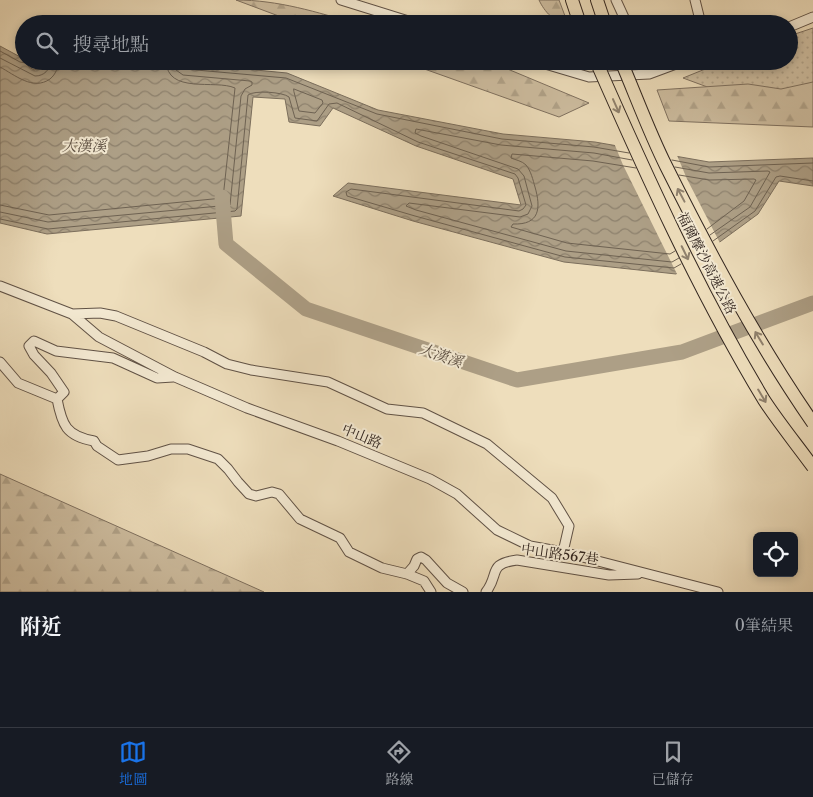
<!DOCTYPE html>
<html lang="zh-TW">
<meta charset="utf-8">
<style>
:root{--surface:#171b24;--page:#242831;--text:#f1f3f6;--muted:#9ea1a6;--line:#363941;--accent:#1a73e8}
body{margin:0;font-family:"Libre Caslon Text","Noto Serif TC",serif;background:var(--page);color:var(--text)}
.controls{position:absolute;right:15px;bottom:15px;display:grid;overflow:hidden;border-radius:8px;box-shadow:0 2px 8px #0003}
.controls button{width:45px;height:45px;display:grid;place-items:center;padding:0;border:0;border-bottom:1px solid var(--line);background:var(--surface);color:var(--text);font:25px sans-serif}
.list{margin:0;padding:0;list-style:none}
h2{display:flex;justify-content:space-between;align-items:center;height:65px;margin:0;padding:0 20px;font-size:21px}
h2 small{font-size:16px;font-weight:400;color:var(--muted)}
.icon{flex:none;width:28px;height:28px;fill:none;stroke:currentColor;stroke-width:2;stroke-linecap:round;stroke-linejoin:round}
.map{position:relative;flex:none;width:813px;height:592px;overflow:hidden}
.search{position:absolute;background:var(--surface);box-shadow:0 2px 8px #0003;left:15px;right:15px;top:15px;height:55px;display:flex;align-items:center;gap:12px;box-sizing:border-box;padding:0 18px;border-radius:28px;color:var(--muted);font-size:19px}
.sheet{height:135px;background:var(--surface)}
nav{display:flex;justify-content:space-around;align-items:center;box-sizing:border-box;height:70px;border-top:1px solid var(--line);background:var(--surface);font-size:14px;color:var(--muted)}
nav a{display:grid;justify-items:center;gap:2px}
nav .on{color:var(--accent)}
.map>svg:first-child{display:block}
.grass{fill:url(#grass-dots);stroke:#7f7160}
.forest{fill:url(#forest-firs);stroke:#7f7160}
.water{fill:url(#water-waves);stroke:#7b6e5c}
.pier{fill:#eedebc}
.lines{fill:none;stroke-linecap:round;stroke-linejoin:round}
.shore{stroke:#6e6252;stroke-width:1}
.river{stroke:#ad9f86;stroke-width:15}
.minor-casing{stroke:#605246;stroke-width:11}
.highway-casing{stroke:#30241e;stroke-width:14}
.minor{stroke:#f4ead3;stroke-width:9}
.highway{stroke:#eedebc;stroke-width:12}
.highway-bridge-casing{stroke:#30241e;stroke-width:14;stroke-linecap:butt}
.highway-bridge{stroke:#eedebc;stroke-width:12}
.oneway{stroke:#8f816d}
.labels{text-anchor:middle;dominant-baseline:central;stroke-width:4;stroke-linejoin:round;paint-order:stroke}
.street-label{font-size:14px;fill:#30241e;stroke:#f4ead3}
.water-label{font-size:15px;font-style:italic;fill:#5c4f42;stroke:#f4ead3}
</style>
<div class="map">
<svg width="813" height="592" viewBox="0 0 813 592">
<defs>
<pattern id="grass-dots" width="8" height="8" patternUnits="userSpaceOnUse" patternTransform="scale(1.25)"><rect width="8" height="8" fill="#cebea1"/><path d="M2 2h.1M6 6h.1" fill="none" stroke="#b1a38a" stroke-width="1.8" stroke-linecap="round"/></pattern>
<pattern id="forest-firs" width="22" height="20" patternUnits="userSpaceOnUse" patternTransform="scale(1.25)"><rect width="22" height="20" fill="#cebea1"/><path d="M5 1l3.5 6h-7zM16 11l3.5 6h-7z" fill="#b1a38a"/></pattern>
<pattern id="water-waves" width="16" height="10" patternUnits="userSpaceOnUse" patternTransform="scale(1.25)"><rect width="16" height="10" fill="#ad9f86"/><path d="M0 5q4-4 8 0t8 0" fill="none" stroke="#8d816d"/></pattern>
</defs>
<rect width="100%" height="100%" fill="#eedebc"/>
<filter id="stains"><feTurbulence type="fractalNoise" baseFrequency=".004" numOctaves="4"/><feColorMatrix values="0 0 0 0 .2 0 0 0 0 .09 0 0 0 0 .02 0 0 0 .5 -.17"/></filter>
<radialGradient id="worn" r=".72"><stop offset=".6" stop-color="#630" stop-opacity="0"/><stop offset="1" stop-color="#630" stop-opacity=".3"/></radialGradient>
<!-- grass -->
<path class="grass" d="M813 28V126L683 78 725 61H789V36Z"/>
<!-- forest -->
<path class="forest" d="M236 0C278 0 317 12 357 24H300Z
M539 0H559L568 24C555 24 544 11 539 0Z
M402 61H486L498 65 589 103 559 117Z
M813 82V127L669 121 657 90 748 84 781 89Z
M0 474 264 592H0Z"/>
<!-- water -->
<path class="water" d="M0 46 24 59V61H28L36 65 43 61H181L182 63 287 73 378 110 503 134 595 142 709 162 813 158V186L779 181 758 214 676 274 564 262 413 221 333 196 348 183 521 205 513 179 416 146 333 108 320 126 289 122 285 99 253 97 241 216 47 234 0 223Z"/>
<!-- pier -->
<path class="pier" d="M614 143 676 153 687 179 721 245 678 276 623 165Z"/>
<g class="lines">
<!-- shore -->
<path class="shore" d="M0 51 20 62 26 63 29 67 34 70 42 67 44 61
M0 58 35 76C44 76 50 70 51 61
M180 61 181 66 185 69 286 78 377 114 502 139 594 147 629 153
M0 67C15 75 33 91 50 79 56 74 58 68 58 61
M294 89 322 100 323 103 315 113 299 111 294 92Z
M632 160 594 153 501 145 416 129 415 133 421 136 518 169 524 176 532 206 528 214 520 217 409 203 406 206 416 210 566 251 672 262 679 258
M672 160 709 167 813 163
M675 167 709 173 768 171 770 172 750 207 710 235
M636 168 593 161 512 154 511 158C516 160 522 161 526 165 531 171 533 180 535 187 541 208 540 225 513 224L511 227 567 243 670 254 675 251
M679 175 709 180 754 179 756 180 744 201 707 229
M0 205 49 215 223 198 235 88C215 79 167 95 166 61
M0 212 48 222 230 205 241 96 245 89 252 85V82L250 81 183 75 176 70 173 61
M0 219 48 229 235 211 237 209 248 95C254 90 283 92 289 97L295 118 317 121 329 104 337 103 418 142 515 174 518 178 526 205 523 209 519 211 351 189 346 192 347 196 415 216 565 257 674 268 681 264
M713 241 755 211 776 177 780 176 813 181"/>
<!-- river -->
<path class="river" d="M222 197 226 244 306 309 517 380 682 352 813 303"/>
<!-- minor casing -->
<g class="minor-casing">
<path id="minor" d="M341 0 418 24
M616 0 627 24
M695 0 701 24
M789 27 813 17
M535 61 589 77 649 74 684 61
M643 61 649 74
M0 286 72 314 99 337 175 377 247 408 338 441 430 479 457 494 497 530 530 546 563 552 718 592
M72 314 100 313 116 316 204 352 227 364 251 370 328 382 387 409 423 413 487 444 552 498 569 526 563 552
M0 362 18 383 57 399 64 392 51 373 34 355 29 346 34 341 56 351 113 358 157 378 173 377
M57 399C62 425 66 436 94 441L97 446 118 460 148 456 171 449H188L218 459 228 469 238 482 249 494 256 496 272 492 279 494 300 519 340 538 349 552 382 568 407 574 424 581 431 592
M407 574 414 566 417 559 421 557 426 560 447 583 463 592
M486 592C500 574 487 564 517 560L609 575 638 574"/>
</g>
<!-- highway casing -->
<g class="highway-casing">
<path id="highway" d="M572 0 580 24
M597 0 605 24"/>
</g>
<!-- minor -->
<use href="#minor" class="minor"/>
<!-- highway -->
<use href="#highway" class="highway"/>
<!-- highway-bridge casing -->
<g class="highway-bridge-casing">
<path id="highway-bridge" d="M596 61C647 177 699 292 764 400 779 423 797 445 813 467
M621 61C636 96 649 132 666 166 710 254 757 342 813 423"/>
</g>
<!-- highway-bridge -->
<use href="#highway-bridge" class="highway-bridge"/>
</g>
<!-- one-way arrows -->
<defs><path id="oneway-shaft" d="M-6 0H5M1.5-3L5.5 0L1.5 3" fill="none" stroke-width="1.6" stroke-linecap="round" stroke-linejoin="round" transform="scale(1.25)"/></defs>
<g class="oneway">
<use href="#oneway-shaft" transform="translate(616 106) rotate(66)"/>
<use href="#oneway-shaft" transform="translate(681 195) rotate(-118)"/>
<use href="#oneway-shaft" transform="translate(685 253) rotate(64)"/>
<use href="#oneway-shaft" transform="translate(759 338) rotate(-121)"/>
<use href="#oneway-shaft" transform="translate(762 396) rotate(59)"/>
</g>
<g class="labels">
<!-- street labels -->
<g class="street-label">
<text transform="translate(707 263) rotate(63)">福爾摩沙高速公路</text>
<text transform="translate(362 436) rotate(22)">中山路</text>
<text transform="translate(560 554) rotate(8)">中山路567巷</text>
</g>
<!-- water labels -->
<g class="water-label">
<text x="84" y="145">大漢溪</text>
<text transform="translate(441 355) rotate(19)">大漢溪</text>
</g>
</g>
<rect width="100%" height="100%" filter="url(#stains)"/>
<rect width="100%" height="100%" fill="url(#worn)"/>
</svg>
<div class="controls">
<button><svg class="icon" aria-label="locate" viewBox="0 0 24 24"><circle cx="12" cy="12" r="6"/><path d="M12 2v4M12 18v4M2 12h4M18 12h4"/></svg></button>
</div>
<div class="search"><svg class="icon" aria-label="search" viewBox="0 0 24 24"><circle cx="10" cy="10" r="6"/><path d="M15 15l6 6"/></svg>搜尋地點</div>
</div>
<section class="sheet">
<h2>附近<small>0筆結果</small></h2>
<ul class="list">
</ul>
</section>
<nav>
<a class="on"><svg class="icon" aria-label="map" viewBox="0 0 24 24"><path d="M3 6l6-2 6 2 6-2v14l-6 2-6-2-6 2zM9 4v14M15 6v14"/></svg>地圖</a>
<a><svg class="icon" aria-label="directions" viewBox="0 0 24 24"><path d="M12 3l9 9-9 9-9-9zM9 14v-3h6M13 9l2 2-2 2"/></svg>路線</a>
<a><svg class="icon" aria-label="saved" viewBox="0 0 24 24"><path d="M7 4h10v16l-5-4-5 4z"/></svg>已儲存</a>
</nav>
